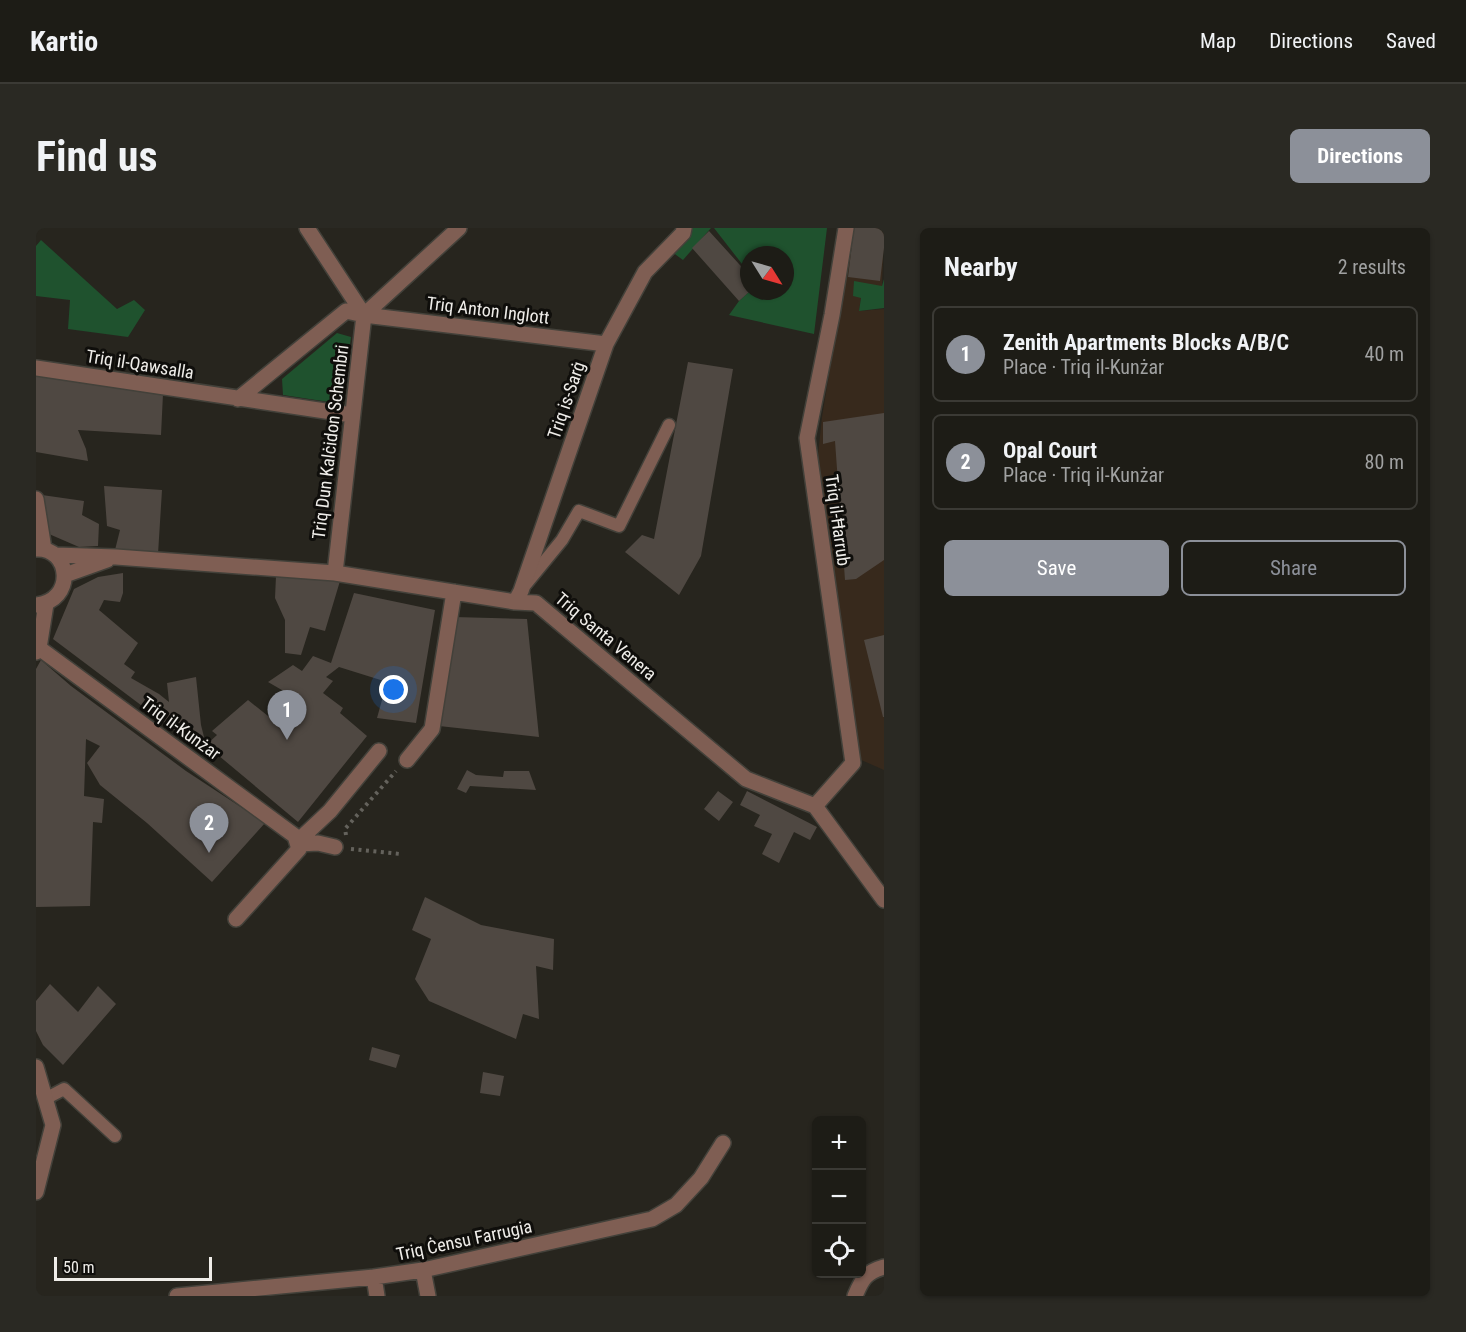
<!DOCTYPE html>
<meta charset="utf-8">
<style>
:root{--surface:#1d1c16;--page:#2a2923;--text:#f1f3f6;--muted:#a0a1a1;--line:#3b3a35;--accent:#8c9099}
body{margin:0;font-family:"Roboto Condensed",sans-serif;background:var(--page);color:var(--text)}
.controls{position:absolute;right:18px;bottom:18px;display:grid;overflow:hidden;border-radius:9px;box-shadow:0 2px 4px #0004}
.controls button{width:54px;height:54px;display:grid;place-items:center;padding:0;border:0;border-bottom:2px solid var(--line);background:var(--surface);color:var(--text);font:30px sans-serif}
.compass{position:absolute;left:704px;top:18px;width:54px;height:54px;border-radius:50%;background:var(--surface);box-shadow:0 2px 4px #0004;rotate:127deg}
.scale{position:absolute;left:18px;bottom:15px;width:158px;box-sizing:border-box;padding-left:6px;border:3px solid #efede9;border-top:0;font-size:16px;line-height:21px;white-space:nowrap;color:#efede9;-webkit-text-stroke:4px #0f0e0b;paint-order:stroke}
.you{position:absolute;left:358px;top:462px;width:21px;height:21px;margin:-15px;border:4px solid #fff;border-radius:50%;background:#1a73e8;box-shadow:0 0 0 9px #1a73e833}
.badge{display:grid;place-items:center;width:39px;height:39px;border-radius:50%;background:var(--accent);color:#fff;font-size:20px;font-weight:700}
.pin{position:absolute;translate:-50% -50px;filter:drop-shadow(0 2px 3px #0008)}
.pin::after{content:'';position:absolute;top:32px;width:21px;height:18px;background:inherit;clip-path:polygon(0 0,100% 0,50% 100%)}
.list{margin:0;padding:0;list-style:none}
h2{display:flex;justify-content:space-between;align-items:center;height:78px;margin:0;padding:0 24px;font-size:26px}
h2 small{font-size:20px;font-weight:400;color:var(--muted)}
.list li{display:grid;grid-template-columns:39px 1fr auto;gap:18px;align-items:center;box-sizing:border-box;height:96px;margin:0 12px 12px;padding:0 12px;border:2px solid var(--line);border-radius:9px}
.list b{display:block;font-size:22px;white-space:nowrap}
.list p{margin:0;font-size:20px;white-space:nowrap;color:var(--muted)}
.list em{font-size:20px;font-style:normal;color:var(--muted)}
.actions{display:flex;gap:12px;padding:18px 24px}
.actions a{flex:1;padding:14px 0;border:2px solid var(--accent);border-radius:9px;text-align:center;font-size:21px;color:var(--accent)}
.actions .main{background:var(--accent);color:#fff}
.icon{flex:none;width:33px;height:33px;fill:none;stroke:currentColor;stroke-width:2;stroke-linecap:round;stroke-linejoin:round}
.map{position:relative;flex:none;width:848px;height:1068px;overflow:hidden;border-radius:9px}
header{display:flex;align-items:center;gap:36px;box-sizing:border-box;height:84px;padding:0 30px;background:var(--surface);border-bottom:2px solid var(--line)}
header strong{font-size:28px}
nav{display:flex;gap:33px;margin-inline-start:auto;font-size:21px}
.intro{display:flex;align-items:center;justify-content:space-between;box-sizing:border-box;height:144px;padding:0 36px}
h1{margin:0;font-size:42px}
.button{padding:15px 27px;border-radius:9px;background:var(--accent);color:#fff;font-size:21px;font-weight:700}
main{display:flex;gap:36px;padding:0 36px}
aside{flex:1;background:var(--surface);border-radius:9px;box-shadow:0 2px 4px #0004}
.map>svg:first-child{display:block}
.commercial{fill:#37291c}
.green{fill:#1f522e}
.building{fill:#4f4842}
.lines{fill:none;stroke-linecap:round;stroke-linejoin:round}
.service-casing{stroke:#43413a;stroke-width:15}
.minor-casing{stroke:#43413a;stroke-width:18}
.path{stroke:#64625c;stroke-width:4;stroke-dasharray:3 4.5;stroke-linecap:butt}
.service{stroke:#7f5e53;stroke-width:12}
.minor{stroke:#7f5e53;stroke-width:15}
.labels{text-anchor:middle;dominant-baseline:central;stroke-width:6;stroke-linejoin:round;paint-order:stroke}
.street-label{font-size:18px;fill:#efede9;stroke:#0f0e0b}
</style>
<header>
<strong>Kartio</strong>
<nav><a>Map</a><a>Directions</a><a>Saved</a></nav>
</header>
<div class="intro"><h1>Find us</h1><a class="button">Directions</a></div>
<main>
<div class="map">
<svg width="848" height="1068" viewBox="0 0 848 1068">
<rect width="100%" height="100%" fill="#27251e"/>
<!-- commercial -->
<path class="commercial" d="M817 0H848L846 58 818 68 825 69 823 83 848 81V542L823 531 782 227 786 189Z"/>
<!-- green -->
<path class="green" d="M640 0H675L647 32 636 24Z
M678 0H791L778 106 693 87 703 73 714 63H749V27H713V45Z
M5 12 81 81 98 72 109 82 92 109 32 101 34 72 0 68V18Z
M848 51V80L823 83 825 70 817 68 818 53 846 58Z
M301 105 315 109 306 176 247 167 246 151Z"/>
<!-- building -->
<path class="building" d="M818 0H848V20L844 53 812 49Z
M673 3 713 47V64L703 73 656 20Z
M652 134 697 141 665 328 643 367 589 324 606 307 618 311Z
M0 143 127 166 125 207 42 202 50 221 52 233 0 224Z
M848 185V332L820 351 809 352 799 213 787 216V194Z
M68 258 126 262 122 326 79 322 84 302 71 298Z
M6 267 48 273 46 287 63 296 62 318 43 319 13 306Z
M87 345V365L84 374 68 372 63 382 102 415 88 436 99 444 95 450 123 466 133 474 131 455 160 449 165 497 170 517 166 523 17 411 38 361 62 349Z
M240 348 304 353 289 403 274 399 265 427 249 425V392L239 370Z
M318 365 399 382 380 495 341 490 351 454 303 439 290 449 297 453 287 465 307 480 304 485 331 508 262 594 170 517 181 507 176 503 212 472 252 504 258 496 236 480 251 465 232 454 257 437 266 443 277 428 295 435Z
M418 389 491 391 503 509 403 498Z
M848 407V489H847L828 412Z
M5 432 35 458 150 543 229 595 176 654 111 595 64 557 51 535 64 518 50 511 48 568 68 571 66 595 57 594 54 678 0 679V441Z
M431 542 440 547 467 549 468 543H493L500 562 434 558 430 565 421 561Z
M682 563 697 574 683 593 668 581Z
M711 563 781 599 774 612 758 604 743 635 726 626 736 606 718 598 724 587 704 577Z
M389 669 445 697 518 711 517 742 500 738 503 791 487 786 480 811 393 773 379 751 395 711 376 702Z
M14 756 42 784 62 758 80 776 27 837 7 817 0 803V773Z
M336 819 364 827 360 840 333 832Z
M447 844 468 848 464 868 444 865Z"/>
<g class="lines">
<!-- service casing -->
<g class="service-casing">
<path id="service" d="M490 356 526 312 543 283 583 298 633 197
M9 871 28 861 79 908"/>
</g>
<!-- minor casing -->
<g class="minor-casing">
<path id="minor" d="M271 0 328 87
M328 87 423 0
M0 140 316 187
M202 171 310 83 328 87 570 116
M0 271 8 321
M0 321C35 319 40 373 0 377
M19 327 80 329 299 345 479 374 500 375 710 551 779 578 848 672
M299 345 328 87
M29 347 71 332
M479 374 485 363 570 116 609 44 647 5 648 0
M3 420 259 608 263 621 200 691
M0 424 3 420 10 376
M371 532 396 501 418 364
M779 578 817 535 771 210 796 87 810 0
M262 613 294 583 343 523
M263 616 282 615 299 619
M0 839 17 897 0 964
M387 1042 392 1068
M338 1049 341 1068
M141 1068 338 1049 387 1042 616 991 640 977 665 950 687 915
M819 1068C826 1051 830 1044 848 1039"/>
</g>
<!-- path -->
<path class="path" d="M310 607 309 601 360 543
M315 621 364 626"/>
<!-- service -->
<use href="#service" class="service"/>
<!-- minor -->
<use href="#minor" class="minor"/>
</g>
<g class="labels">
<!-- street labels -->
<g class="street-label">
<text transform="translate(452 82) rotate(7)">Triq Anton Inglott</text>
<text transform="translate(104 136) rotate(9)">Triq il-Qawsalla</text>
<text transform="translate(530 172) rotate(-71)">Triq is-Sarġ</text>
<text transform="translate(294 214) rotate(-83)">Triq Dun Kalċidon Schembri</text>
<text transform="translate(802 292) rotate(82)">Triq il-Ħarrub</text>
<text transform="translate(570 408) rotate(40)">Triq Santa Venera</text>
<text transform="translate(145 500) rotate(36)">Triq il-Kunżar</text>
<text transform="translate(428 1012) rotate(-12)">Triq Ċensu Farrugia</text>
</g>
</g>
</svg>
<div class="controls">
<button>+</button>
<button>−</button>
<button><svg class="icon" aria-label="locate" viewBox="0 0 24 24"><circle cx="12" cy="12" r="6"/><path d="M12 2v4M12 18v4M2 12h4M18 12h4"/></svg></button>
</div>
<svg class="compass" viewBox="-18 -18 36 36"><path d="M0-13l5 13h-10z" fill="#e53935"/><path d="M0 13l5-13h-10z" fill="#a0a1a1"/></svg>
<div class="scale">50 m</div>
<div class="you"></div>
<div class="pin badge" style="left:251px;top:512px">1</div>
<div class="pin badge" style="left:173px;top:625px">2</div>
</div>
<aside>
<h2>Nearby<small>2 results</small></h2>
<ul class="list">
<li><span class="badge">1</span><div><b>Zenith Apartments Blocks A/B/C</b><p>Place · Triq il-Kunżar</p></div><em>40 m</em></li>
<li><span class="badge">2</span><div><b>Opal Court</b><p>Place · Triq il-Kunżar</p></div><em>80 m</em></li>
</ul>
<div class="actions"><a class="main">Save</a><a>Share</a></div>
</aside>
</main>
